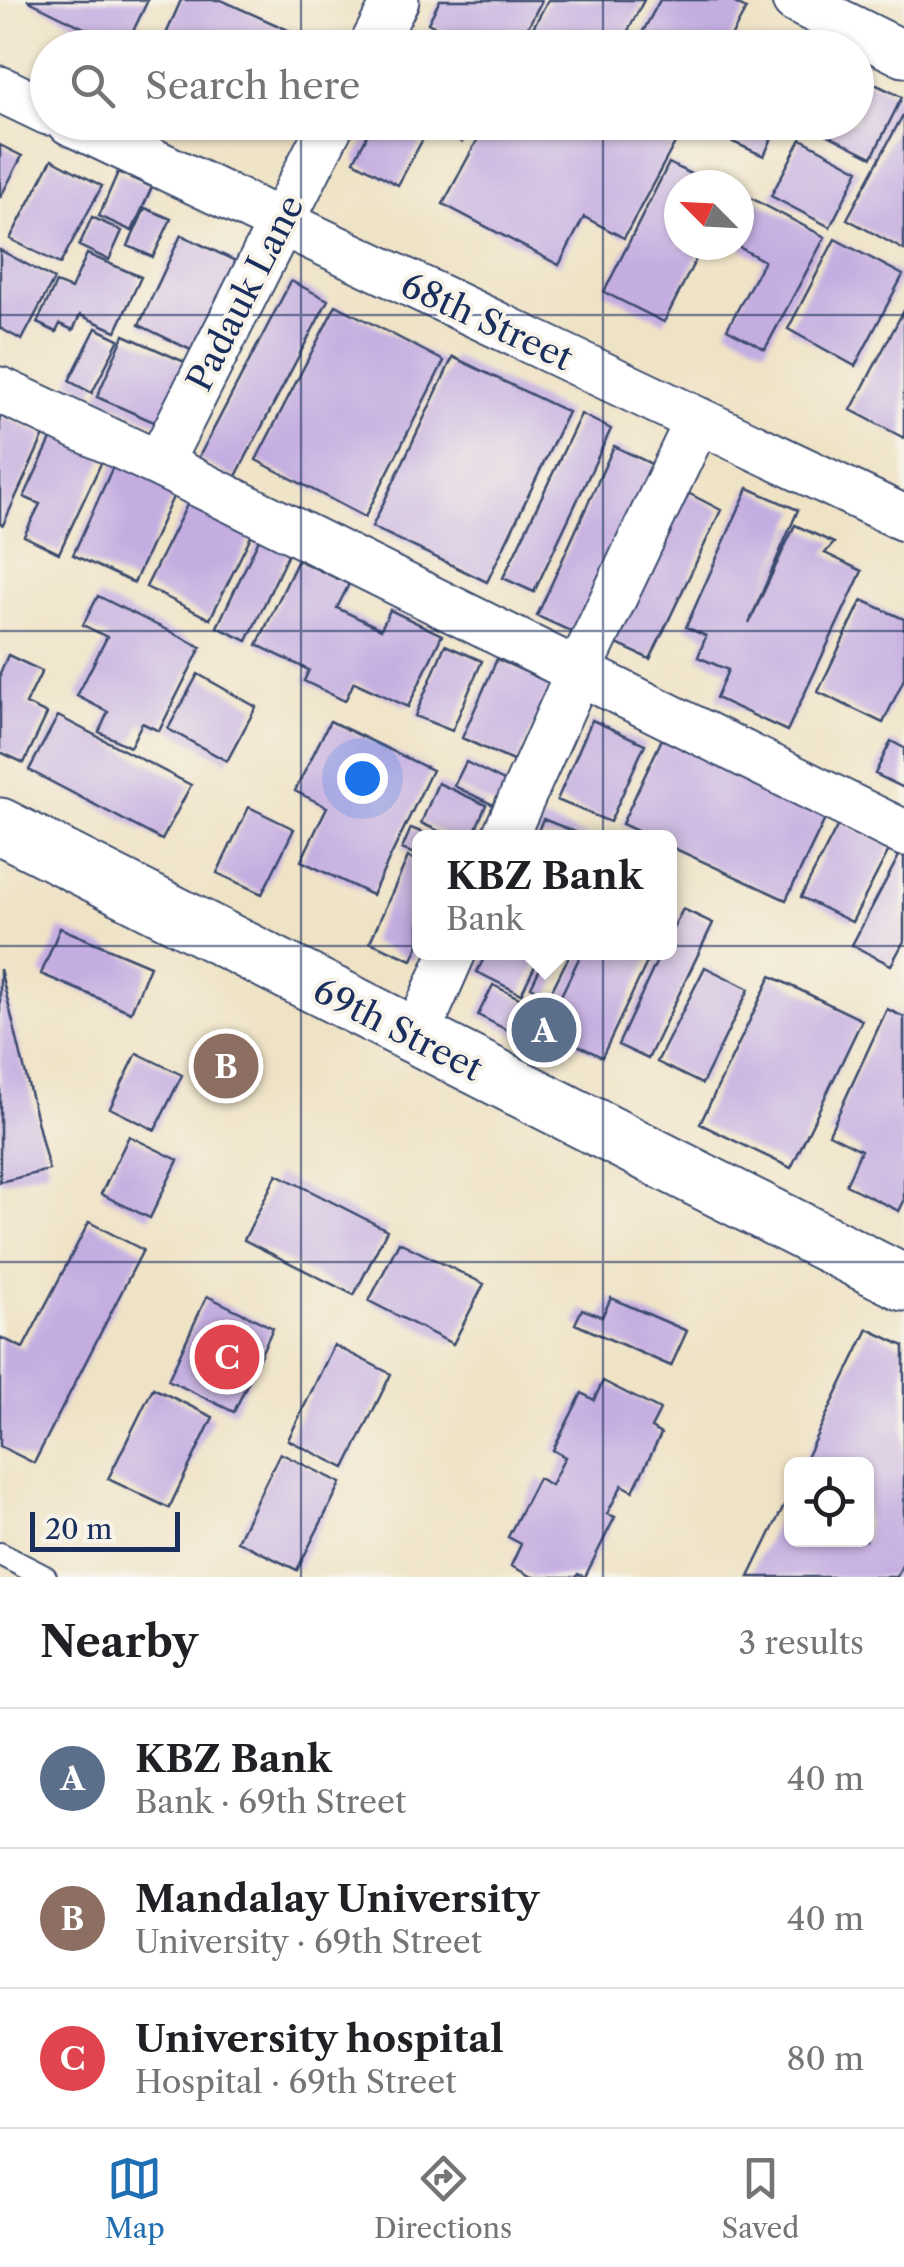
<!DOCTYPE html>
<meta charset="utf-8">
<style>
:root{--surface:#fff;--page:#f2f2f2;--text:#202124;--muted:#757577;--line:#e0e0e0;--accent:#1f6fb2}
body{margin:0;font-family:"Libre Caslon Text",serif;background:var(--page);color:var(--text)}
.controls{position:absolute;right:30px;bottom:30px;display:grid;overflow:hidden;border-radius:15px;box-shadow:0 2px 8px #0004}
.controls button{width:90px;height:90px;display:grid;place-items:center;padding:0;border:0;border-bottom:2px solid var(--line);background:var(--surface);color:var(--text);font:50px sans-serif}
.compass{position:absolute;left:664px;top:170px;width:90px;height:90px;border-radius:50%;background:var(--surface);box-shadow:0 2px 8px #0004;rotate:294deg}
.scale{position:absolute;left:30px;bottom:25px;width:150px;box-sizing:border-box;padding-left:10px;border:5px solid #1b2f5e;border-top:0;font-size:28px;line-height:35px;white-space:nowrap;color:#1b2f5e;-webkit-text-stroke:8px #f7f3e8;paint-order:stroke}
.you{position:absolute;left:362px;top:778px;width:35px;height:35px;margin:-25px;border:8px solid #fff;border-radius:50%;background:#1a73e8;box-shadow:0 0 0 15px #1a73e833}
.badge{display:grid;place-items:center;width:65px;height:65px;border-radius:50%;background:var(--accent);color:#fff;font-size:32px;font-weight:700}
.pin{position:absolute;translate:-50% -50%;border:5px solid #fff;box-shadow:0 2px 10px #0006}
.popup{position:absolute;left:412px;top:830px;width:265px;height:130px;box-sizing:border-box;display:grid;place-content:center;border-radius:15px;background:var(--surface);filter:drop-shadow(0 2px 8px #0005);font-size:32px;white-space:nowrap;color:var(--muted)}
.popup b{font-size:38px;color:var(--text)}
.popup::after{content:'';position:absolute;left:50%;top:100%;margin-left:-20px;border:20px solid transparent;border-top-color:var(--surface)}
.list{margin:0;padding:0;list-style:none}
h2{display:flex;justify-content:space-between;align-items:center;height:130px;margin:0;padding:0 40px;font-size:42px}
h2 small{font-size:32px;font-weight:400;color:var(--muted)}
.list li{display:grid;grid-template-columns:65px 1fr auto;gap:30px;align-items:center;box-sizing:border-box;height:140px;padding:0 40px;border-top:2px solid var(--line)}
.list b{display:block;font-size:38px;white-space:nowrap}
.list p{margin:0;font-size:32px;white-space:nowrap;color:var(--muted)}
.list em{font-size:32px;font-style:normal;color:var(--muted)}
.icon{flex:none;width:55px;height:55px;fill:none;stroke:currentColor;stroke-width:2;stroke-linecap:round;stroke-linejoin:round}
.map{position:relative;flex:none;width:904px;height:1577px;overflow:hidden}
.search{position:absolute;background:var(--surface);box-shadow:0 2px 8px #0004;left:30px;right:30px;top:30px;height:110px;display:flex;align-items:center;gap:25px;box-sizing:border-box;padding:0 35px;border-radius:55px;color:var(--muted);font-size:38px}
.sheet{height:550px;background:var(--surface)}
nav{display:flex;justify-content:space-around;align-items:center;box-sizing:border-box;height:140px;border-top:2px solid var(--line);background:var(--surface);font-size:28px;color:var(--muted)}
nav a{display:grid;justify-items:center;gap:5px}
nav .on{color:var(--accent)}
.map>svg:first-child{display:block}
.building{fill:#c4ade1}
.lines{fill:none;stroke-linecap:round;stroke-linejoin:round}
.lane-casing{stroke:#3b4a6e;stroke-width:26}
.street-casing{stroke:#3b4a6e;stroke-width:49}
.primary-casing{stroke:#3b4a6e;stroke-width:59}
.lane{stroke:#fff;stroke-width:22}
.street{stroke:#fff;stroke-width:45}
.primary{stroke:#fff;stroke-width:55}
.grid{fill:none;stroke:#1b2f5e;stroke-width:2.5;stroke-opacity:0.55}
.labels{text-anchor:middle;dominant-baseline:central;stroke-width:8;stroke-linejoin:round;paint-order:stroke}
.street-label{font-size:35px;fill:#1b2f5e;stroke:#f7f3e8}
</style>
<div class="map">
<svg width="904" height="1577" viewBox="0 0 904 1577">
<rect width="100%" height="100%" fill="#f7f3e8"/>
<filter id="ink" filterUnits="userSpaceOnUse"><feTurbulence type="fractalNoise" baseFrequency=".01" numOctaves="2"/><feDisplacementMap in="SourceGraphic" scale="20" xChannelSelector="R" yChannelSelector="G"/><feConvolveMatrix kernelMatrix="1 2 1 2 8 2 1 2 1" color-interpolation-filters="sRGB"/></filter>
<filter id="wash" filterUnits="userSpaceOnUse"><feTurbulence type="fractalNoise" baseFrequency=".0048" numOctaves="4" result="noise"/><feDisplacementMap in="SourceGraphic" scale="40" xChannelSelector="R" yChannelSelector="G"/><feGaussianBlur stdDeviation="2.25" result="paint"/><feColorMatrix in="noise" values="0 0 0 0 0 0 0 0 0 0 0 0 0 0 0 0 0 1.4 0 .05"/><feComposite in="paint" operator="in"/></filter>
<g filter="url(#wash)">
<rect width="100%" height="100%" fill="#efe3c6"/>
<g id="blocks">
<!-- building -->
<path class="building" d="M27 0H148L125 48Z
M181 0H221L308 39 304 48H160Z
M440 0H542L517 48H475L428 23Z
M548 0H644L619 48H522Z
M660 0H729L746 9 725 48H634Z
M423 30 455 48H414Z
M856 75 902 97 872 157 820 131 824 122H856Z
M904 113V250L847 219Z
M374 122H473L462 142 430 126 398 185 354 161Z
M487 122H585L592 126 594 122H686L624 238 584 217 559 265 443 204Z
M699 122H779L764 156 697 126Z
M801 139 859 170 830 227 771 196Z
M0 145 22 156 0 198Z
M52 159 102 186 60 264 10 239Z
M669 163 713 185H679V245H703L664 322 604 292Z
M118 172 152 187 132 231 99 216Z
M749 197 825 237 765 349 727 329 764 261 739 247V215Z
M145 208 171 219 153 257 128 246Z
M92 217 122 231 109 260 79 246Z
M181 235 240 263 197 353 139 325Z
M835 239 903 275 855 366 788 329Z
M0 250 54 279 22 340 0 328Z
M87 254 141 277 116 331 80 315 73 330 60 324 56 332 37 323 56 283 71 289Z
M291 281 328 300 235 478 198 459Z
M336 305 444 361 365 517 256 460Z
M904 310V438L851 410Z
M96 328 119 339 92 393 69 381Z
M124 335 189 364 163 426 97 397Z
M453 357 568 412 487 582 372 527Z
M581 414 611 429 534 592 503 578Z
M0 415 44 435 3 525 0 524Z
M54 433 104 457 59 553 24 536 40 504 24 497Z
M614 446 656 466 579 635 537 616Z
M116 460 177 488 134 583 73 555Z
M748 488 798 510 749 623 795 525 834 543 825 553 862 571 787 731 716 698 728 670 698 657 706 636 686 627Z
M684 491 721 510 650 659 612 642Z
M191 497 255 528 210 619 146 587Z
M260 537 289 552 247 641 217 627Z
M298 560 349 584 337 608 381 629 390 610 442 635 408 707 354 682 345 701 304 681 309 670 257 645Z
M98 596 201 647 159 731 142 723 130 747 99 732 108 712 77 696 107 637 83 625Z
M862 600 904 619V679L883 723 818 692Z
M445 645 482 661 452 731 415 716Z
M8 655 42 671 26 704 47 714 24 763 0 752V673Z
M497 659 552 684 517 763 462 738Z
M198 674 256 707 227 761 168 729Z
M58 716 191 785 162 840 29 770Z
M592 720 645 744 610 822 557 800Z
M330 721 432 770 372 895 301 861 327 807 295 791Z
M662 739 827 815 786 900 669 846V838H652L622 824Z
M891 741 904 748V788L875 774Z
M466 762 518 788 508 812 454 786Z
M438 783 486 805 472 838H441L443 833 421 823Z
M249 807 294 829 262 894 217 873Z
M543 819 588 837V838H535Z
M840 821 891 846 852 922 801 897Z
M411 828 433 837 419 838V856L402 849Z
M900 854 904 856V941L891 965 852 945Z
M408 857 419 862V944L412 960 370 942Z
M683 909 713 923 648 1059 618 1045 661 952H669V936Z
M60 928 150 966 131 1012 41 974Z
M487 952H542L521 994 477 972Z
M548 952H571L549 996 531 987Z
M582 952H652L602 1057 545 1029Z
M705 967 749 989 702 1084 657 1062Z
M0 969 49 1170 0 1182Z
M771 976 862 1020 791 1168 700 1124Z
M493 985 541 1009 526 1040 478 1015Z
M887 1009 904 1017V1201L899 1211 846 1185 861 1150 829 1134Z
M137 1053 182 1075 155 1130 110 1108Z
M129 1136 178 1160 150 1218 101 1194Z
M277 1174 387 1230 354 1295 244 1240Z
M89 1222 143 1250 34 1463 0 1446V1337L23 1348Z
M399 1242 484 1284 453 1344 369 1301Z
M207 1296 273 1328 234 1412 168 1380Z
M611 1298 687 1331 671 1366 575 1324 582 1309 602 1317Z
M868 1329 904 1346V1561L897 1577H749L792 1489V1540H866V1464H803Z
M334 1345 391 1374 345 1468 288 1440Z
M603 1381 660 1410 651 1428 661 1434 633 1491 622 1485 607 1514 615 1517 585 1577 578 1574 576 1577H533L511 1566 521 1544 508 1537 538 1478 551 1485 565 1457 553 1450 582 1393 594 1400Z
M153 1388 213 1417 169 1508 108 1479Z
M280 1453 341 1483 297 1570 237 1541Z"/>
</g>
</g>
<g filter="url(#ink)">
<use href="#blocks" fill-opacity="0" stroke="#3b4a6e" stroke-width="2.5"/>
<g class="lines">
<!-- lane casing -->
<g class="lane-casing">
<path id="lane" d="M0 1554 45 1577"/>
</g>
<!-- street casing -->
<g class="street-casing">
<path id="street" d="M795 0 904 54
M371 48 396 0
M0 89 48 112
M70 122 904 518
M0 390 159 464 904 833
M159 464 332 122
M504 838 578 673 698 420
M415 1038 453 952"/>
</g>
<!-- primary casing -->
<g class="primary-casing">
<path id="primary" d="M0 826 904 1283"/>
</g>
<!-- lane -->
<use href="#lane" class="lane"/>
<!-- street -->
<use href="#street" class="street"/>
<!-- primary -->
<use href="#primary" class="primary"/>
</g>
</g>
<!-- grid -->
<path class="grid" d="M301 0V48M603 0V48M301 122V1577M603 122V1577M0 315H904M0 631H904M0 946H904M0 1262H904"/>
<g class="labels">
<!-- street labels -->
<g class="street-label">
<text transform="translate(245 293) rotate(-63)">Padauk Lane</text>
<text transform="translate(487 321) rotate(25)">68th Street</text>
<text transform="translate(398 1029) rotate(27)">69th Street</text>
</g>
</g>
</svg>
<div class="controls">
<button><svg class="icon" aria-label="locate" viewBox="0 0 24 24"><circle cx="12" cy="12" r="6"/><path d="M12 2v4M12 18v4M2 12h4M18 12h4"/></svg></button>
</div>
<svg class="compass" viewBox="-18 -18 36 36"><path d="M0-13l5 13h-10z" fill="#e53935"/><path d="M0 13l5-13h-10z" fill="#757577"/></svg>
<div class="scale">20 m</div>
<div class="you"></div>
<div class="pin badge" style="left:544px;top:1030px;background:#5c6f8a">A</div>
<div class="popup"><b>KBZ Bank</b>Bank</div>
<div class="pin badge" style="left:226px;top:1066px;background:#8d6e63">B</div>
<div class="pin badge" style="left:227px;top:1357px;background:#e0444e">C</div>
<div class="search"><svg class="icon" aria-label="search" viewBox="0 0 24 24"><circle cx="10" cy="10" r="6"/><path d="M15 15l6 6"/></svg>Search here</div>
</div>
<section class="sheet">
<h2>Nearby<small>3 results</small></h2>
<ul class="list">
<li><span class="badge" style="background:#5c6f8a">A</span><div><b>KBZ Bank</b><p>Bank · 69th Street</p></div><em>40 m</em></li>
<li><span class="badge" style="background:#8d6e63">B</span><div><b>Mandalay University</b><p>University · 69th Street</p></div><em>40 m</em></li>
<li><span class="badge" style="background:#e0444e">C</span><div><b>University hospital</b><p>Hospital · 69th Street</p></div><em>80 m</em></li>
</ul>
</section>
<nav>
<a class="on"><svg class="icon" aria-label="map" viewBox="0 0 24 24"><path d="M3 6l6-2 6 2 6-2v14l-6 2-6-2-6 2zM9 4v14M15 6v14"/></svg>Map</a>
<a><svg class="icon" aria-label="directions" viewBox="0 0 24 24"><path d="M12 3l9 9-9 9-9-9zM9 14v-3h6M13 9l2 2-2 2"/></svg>Directions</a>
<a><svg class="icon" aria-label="saved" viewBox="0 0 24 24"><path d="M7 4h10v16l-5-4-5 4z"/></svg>Saved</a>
</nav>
